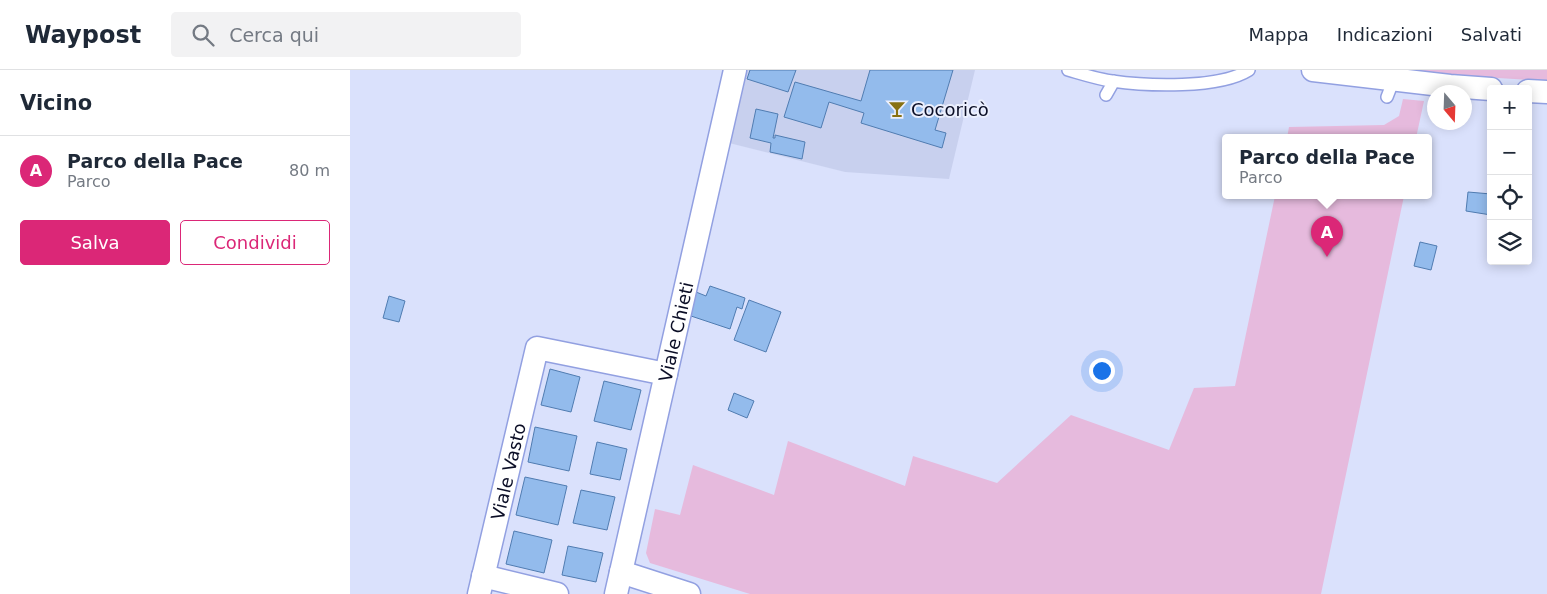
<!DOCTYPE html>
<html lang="it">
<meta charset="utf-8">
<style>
:root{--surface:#fff;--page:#f2f2f3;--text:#1f2937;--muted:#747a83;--line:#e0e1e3;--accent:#db2777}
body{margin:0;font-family:"DejaVu Sans",sans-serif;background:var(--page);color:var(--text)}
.controls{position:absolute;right:15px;top:15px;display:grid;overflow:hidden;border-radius:5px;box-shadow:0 2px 12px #0003}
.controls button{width:45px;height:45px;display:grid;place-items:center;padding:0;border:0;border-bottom:1px solid var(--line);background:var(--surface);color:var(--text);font:25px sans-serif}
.compass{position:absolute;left:1077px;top:15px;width:45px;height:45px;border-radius:50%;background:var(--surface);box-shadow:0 2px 12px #0003;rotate:161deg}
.you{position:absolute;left:751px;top:300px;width:18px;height:18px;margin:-12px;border:4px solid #fff;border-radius:50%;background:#1a73e8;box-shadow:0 0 0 8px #1a73e833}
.badge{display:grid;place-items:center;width:32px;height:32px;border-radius:50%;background:var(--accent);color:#fff;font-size:16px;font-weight:700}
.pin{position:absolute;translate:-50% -41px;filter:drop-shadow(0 1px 2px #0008)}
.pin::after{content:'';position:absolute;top:26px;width:18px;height:15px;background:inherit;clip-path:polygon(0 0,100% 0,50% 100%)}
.popup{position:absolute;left:872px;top:64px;width:210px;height:65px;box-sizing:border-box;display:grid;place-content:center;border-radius:5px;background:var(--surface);filter:drop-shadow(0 1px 4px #0005);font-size:16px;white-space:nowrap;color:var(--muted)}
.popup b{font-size:19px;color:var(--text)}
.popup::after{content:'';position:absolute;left:50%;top:100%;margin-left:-10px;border:10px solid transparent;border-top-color:var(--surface)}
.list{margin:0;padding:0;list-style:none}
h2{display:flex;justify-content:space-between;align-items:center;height:65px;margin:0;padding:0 20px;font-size:21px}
h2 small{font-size:16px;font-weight:400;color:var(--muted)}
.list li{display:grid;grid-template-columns:32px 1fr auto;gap:15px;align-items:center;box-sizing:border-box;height:70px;padding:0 20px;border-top:1px solid var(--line)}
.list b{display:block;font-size:19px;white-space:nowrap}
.list p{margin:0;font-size:16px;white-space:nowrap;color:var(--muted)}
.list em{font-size:16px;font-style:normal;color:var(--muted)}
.actions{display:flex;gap:10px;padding:15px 20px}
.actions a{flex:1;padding:11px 0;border:1px solid var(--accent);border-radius:5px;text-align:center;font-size:18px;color:var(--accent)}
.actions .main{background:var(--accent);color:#fff}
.icon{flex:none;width:28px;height:28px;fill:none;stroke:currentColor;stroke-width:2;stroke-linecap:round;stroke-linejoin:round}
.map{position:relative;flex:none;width:1197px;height:524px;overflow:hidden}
header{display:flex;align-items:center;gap:30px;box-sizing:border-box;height:70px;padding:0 25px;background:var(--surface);border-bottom:1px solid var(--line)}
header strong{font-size:24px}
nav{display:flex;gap:28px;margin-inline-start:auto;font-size:18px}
.search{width:350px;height:45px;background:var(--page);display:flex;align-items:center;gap:12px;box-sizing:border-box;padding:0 18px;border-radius:5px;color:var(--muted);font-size:19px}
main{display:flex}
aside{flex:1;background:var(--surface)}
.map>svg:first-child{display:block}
.built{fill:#c8d0ee}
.green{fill:#e6badd}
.building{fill:#93bbec;stroke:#507cb1}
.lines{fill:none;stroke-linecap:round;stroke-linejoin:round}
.service-casing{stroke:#92a0e1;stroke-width:14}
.minor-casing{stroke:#92a0e1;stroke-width:25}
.service{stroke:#fff;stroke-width:11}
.minor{stroke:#fff;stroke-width:22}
.labels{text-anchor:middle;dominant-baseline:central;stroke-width:4;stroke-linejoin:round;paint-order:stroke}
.poi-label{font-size:18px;fill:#0b0e26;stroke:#ebeffd;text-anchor:start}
.street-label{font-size:18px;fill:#0b0e26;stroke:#ebeffd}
</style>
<header>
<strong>Waypost</strong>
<div class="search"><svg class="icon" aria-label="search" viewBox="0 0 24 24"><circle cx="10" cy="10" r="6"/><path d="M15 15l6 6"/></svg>Cerca qui</div>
<nav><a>Mappa</a><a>Indicazioni</a><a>Salvati</a></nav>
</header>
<main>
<aside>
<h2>Vicino<small></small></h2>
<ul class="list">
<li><span class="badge">A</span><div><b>Parco della Pace</b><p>Parco</p></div><em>80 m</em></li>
</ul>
<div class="actions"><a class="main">Salva</a><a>Condividi</a></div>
</aside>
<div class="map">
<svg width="1197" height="524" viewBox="0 0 1197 524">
<rect width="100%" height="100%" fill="#dae1fc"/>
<!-- built -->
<path class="built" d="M393 0H625L599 109 495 102 379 73Z"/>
<!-- green -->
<path class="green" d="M1037 0H1197V11L1054 2Z
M1053 29 1074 31 1066 68H937L939 57 1034 55 1049 46Z
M925 126H1054L971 524H400L300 493 296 483 305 439 330 445 343 395 424 425 438 371 555 416 563 386 647 413 721 345 819 380 844 318 885 316Z"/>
<!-- building -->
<path class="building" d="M400 0H446L438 22 397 9Z
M520 0H603L585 60 596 63 592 78 511 53 514 43 479 32 471 58 434 47 445 12 511 31Z
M406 39 428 44 423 68H425V65L455 72 452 89 420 82 421 73 400 68Z
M1118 122 1141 124V145L1116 141Z
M1070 172 1087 176 1081 200 1064 196Z
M360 216 395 228 392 239 387 237 380 259 338 245 346 222 356 226Z
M39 226 55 231 49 252 33 248Z
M399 230 431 242 416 282 384 270Z
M200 299 230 307 221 342 191 335Z
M254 311 291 320 281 360 244 351Z
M384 323 404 331 397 348 378 340Z
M185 357 227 366 219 401 178 392Z
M247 372 277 379 270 410 240 404Z
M175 407 217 416 208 455 166 445Z
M231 420 265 427 257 460 223 453Z
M164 461 202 470 194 503 156 494Z
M218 476 253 483 246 512 212 505Z"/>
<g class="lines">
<!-- service casing -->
<g class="service-casing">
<path id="service" d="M718 0C732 4 747 9 762 11 797 16 869 19 899 0
M756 25 764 11
M1037 27 1044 9"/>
</g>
<!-- minor casing -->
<g class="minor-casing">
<g id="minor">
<path d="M963 0 1100 16 1141 19"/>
<path d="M1178 21 1197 22"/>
<path d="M271 502 339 524"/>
<path d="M133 506 207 524"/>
<path id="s1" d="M129 524 187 278 316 304"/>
<path id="s2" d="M266 524 385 0"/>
</g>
</g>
<!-- service -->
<use href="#service" class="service"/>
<!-- minor -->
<use href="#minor" class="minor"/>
</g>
<!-- icons -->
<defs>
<g id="bar-bare" transform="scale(1.35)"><path d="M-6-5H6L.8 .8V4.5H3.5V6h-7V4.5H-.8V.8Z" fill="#887113" stroke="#ebeffd" stroke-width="2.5" paint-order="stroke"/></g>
</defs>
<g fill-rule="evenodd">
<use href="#bar-bare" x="547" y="39"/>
</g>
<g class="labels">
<!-- poi labels -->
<g class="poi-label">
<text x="561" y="39">Cocoricò</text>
</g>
<!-- street labels -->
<g class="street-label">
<text stroke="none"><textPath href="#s2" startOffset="269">Viale Chieti</textPath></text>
<text stroke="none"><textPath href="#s1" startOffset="126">Viale Vasto</textPath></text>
</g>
</g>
</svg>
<div class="controls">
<button>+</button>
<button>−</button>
<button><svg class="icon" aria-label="locate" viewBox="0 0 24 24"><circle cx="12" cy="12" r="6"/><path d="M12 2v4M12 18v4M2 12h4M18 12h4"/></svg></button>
<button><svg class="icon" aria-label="layers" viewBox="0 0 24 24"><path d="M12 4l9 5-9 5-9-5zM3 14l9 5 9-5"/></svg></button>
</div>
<svg class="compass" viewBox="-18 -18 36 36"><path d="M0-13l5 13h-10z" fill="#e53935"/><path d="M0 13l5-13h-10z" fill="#747a83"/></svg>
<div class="you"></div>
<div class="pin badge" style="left:977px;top:187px">A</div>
<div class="popup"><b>Parco della Pace</b>Parco</div>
</div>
</main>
